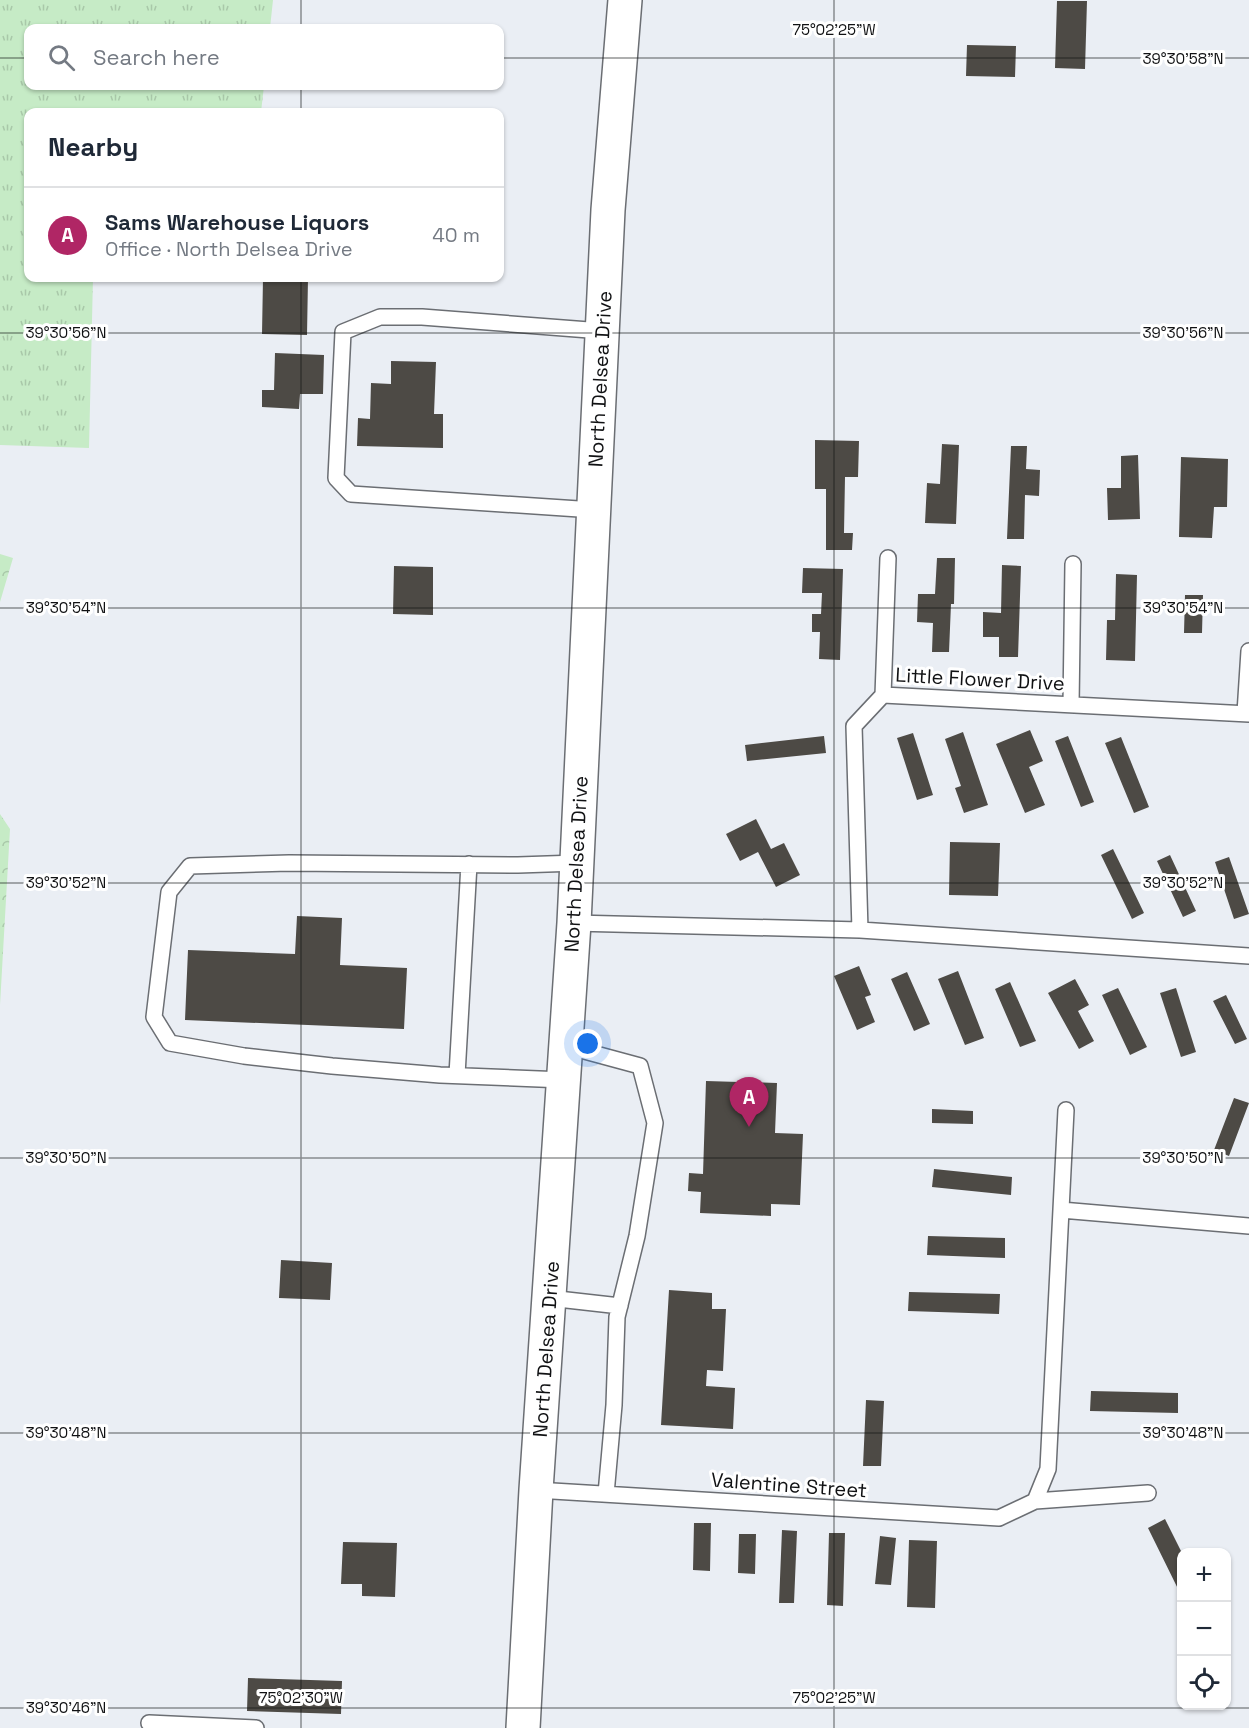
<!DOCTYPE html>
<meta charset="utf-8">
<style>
:root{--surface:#fff;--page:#f6f6f7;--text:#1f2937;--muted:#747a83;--line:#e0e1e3;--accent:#b02665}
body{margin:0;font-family:"Space Grotesk",sans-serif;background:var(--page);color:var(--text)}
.controls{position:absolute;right:18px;bottom:18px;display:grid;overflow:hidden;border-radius:12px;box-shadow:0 2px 4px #0004}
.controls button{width:54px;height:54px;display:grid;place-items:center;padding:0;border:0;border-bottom:2px solid var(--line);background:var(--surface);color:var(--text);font:30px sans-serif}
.you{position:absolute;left:588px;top:1044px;width:21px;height:21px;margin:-15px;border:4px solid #fff;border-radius:50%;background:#1a73e8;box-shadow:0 0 0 9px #1a73e833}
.badge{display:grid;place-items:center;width:39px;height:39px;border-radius:50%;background:var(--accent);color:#fff;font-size:20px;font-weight:700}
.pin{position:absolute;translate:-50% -50px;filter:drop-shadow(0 2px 3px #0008)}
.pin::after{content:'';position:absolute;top:32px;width:21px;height:18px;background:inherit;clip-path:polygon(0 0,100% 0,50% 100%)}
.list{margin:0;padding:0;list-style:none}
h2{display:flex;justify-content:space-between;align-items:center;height:78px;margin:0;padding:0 24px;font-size:26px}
h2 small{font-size:20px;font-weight:400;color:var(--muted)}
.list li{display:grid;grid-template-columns:39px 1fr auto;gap:18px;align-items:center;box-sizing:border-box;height:96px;padding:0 24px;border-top:2px solid var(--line)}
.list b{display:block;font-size:22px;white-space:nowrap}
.list p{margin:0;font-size:20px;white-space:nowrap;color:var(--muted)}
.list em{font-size:20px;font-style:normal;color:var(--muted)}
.icon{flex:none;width:33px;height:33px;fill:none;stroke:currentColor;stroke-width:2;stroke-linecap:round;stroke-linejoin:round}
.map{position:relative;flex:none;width:1249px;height:1728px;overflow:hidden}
.search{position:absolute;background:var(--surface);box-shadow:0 2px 4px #0004;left:24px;top:24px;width:480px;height:66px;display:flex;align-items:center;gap:15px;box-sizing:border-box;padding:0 21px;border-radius:12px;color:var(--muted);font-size:22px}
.panel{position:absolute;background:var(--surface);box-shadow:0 2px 4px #0004;left:24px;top:108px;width:480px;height:174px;border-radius:12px}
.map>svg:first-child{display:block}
.grass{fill:url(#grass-tufts)}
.forest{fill:url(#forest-crowns)}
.building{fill:#4d4a45}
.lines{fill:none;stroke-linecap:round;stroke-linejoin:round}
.lane-casing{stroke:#6b6e73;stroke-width:18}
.primary-casing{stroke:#6b6e73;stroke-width:36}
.lane{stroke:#fff;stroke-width:15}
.primary{stroke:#fff;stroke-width:33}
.ticks{fill:none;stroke:#101113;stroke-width:1.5;stroke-opacity:0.45}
.labels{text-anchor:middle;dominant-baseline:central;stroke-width:6;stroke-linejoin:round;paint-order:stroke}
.street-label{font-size:20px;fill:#101113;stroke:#fff}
.ticks-label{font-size:15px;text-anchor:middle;fill:#101113;stroke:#fff;stroke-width:6;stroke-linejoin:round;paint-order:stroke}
</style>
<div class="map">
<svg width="1249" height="1728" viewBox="0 0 1249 1728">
<defs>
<pattern id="grass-tufts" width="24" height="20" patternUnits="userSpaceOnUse" patternTransform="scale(1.5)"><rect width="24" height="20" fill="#c6ebc6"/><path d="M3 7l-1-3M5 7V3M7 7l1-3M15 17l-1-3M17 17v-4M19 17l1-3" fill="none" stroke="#a9c8a9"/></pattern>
<pattern id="forest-crowns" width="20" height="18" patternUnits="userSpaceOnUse" patternTransform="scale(1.5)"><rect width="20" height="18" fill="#c6ebc6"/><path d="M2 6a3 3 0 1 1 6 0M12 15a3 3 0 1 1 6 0" fill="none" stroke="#a9c8a9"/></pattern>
</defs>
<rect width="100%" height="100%" fill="#eaeef4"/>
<!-- grass -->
<path class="grass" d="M0 0H273L270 28H28V86H264L261 112H28V278H93L89 448 0 445Z"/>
<!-- forest -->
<path class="forest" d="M0 554 13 558 0 602Z
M0 814 10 829 0 1005Z"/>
<!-- building -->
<path class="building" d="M1057 1H1087L1085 69 1055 68Z
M967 45 1016 46 1015 77 966 76Z
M263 278H308L307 335 262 334Z
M275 353 324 355 323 394H300L299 409 262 407V390H274Z
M391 361 436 362 434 414H443V448L357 446 358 418 370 419 371 383 391 384Z
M815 440 859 441 858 477H845L844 533H853L852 550H826V489H815Z
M942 444 959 445 956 524 925 523 927 483 940 484Z
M1011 446H1027L1026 469 1040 470 1039 496 1025 495 1024 539H1007Z
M1138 455 1140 519 1108 520 1107 488H1121V456Z
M1181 457 1228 459 1227 507H1214L1212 538 1179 537Z
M937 558H955L954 604H951L949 652H932L933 623 917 622 918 594H935Z
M1002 565 1021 566 1018 657H999V637H983V612L1001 613Z
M394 566 433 567V615L393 614Z
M803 568 843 569 840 660 819 659 820 632H812V614H821L822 593H802Z
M1116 574 1137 575 1135 661 1106 660 1107 620H1115Z
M1185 595H1203L1202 633H1184Z
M1030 730 1043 761 1029 767 1045 805 1025 813 996 744Z
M963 732 988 805 964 813 955 788 961 786 945 739Z
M913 733 933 795 917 800 897 738Z
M824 736 826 753 747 761 745 745Z
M1068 736 1094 802 1081 807 1055 741Z
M1121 737 1149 807 1134 813 1105 743Z
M756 819 771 849 784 843 800 875 776 887 758 852 740 861 726 834Z
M950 842 1000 843 998 896 949 895Z
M1113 849 1144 913 1132 919 1101 855Z
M1170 855 1196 911 1183 917 1157 861Z
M1229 857 1249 914 1234 919 1215 862Z
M297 916 342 918 340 965 407 968 404 1029 185 1020 188 950 295 954Z
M859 966 871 995 865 997 875 1022 857 1030 834 976Z
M958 971 984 1038 965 1045 938 979Z
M907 972 930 1024 914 1031 891 979Z
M1075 979 1089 1005 1078 1011 1094 1041 1079 1049 1048 993Z
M1010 982 1036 1041 1020 1047 995 989Z
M1118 988 1147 1047 1130 1055 1102 995Z
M1176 988 1196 1052 1181 1057 1160 993Z
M1226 995 1247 1039 1235 1044 1213 1001Z
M706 1081 777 1083 775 1133 803 1134 800 1205 771 1204V1216L700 1213 701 1192 688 1191 689 1173 703 1174Z
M1234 1098 1249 1103 1229 1156 1214 1150Z
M932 1109 973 1111V1124L932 1123Z
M934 1169 1012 1177 1011 1195 932 1187Z
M928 1236 1005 1238V1258L927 1255Z
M281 1260 332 1263 330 1300 279 1298Z
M669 1290 712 1293V1309H726L723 1371 707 1370 706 1386 735 1388 733 1429 661 1425Z
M909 1292 1000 1294 999 1314 908 1311Z
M1091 1391 1178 1393V1413L1090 1411Z
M866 1400 884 1401 881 1466H863Z
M1165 1519 1182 1553V1597L1148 1528Z
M694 1523H711L710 1571 693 1570Z
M782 1530 797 1531 794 1603H779Z
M829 1533H845L843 1606 827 1605Z
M739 1534H756L755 1574 738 1573Z
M880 1536 896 1538 891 1585 875 1584Z
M909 1540 937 1541 935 1608 907 1607Z
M343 1542 397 1543 395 1597 362 1596V1584H341Z
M248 1678 342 1681 341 1714 247 1711Z"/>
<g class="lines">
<!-- lane casing -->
<g class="lane-casing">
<path id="lane" d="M594 510 351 494 336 478 343 332 380 317H422L602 331
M883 695 888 558
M1071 705 1073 564
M1245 713 1249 651
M574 923 860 930 1249 956
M860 930 854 726 883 695 1249 714
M566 1046 640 1066 655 1123 637 1236 617 1317 614 1405 606 1494
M457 1075 469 864
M564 1080 440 1075 332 1066 244 1056 170 1043 154 1017 169 892 190 866 289 863 518 865 577 863
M1061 1210 1249 1226
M549 1298 620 1306
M536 1490 999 1518 1035 1501 1048 1469 1066 1110
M1035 1501 1148 1493
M149 1723 256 1728"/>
</g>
<!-- primary casing -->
<g class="primary-casing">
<path id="primary" d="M523 1728 536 1490 574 923 608 210 625 0"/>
</g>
<!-- lane -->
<use href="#lane" class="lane"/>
<!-- primary -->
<use href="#primary" class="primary"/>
</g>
<!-- ticks -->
<path class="ticks" d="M301 0V28M834 0V1728M0 58H28M500 58H1249M301 86V112M301 278V1728M0 333H1249M0 608H1249M0 883H1249M0 1158H1249M0 1433H1249M0 1708H1249"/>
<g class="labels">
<!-- street labels -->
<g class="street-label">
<text transform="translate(600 379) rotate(-87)">North Delsea Drive</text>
<text transform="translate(980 679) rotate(3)">Little Flower Drive</text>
<text transform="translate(576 864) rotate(-87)">North Delsea Drive</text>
<text transform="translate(546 1349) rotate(-86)">North Delsea Drive</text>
<text transform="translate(789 1485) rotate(4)">Valentine Street</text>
</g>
</g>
<g class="ticks-label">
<text x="834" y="35">75°02'25"W</text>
<text x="1183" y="64">39°30'58"N</text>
<text x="66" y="338">39°30'56"N</text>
<text x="1183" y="338">39°30'56"N</text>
<text x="66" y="613">39°30'54"N</text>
<text x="1183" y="613">39°30'54"N</text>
<text x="66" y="888">39°30'52"N</text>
<text x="1183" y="888">39°30'52"N</text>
<text x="66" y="1163">39°30'50"N</text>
<text x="1183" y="1163">39°30'50"N</text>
<text x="66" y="1438">39°30'48"N</text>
<text x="1183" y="1438">39°30'48"N</text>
<text x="301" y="1703">75°02'30"W</text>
<text x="834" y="1703">75°02'25"W</text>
<text x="66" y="1713">39°30'46"N</text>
</g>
</svg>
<div class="controls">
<button>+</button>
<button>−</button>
<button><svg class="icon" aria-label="locate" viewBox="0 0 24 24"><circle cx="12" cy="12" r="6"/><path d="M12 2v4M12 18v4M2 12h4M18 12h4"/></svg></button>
</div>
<div class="you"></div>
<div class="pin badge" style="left:749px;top:1127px">A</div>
<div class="search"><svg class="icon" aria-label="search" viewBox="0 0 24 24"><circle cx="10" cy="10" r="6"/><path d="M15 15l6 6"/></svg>Search here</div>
<section class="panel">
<h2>Nearby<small></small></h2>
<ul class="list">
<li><span class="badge">A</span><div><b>Sams Warehouse Liquors</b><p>Office · North Delsea Drive</p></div><em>40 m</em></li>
</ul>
</section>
</div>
